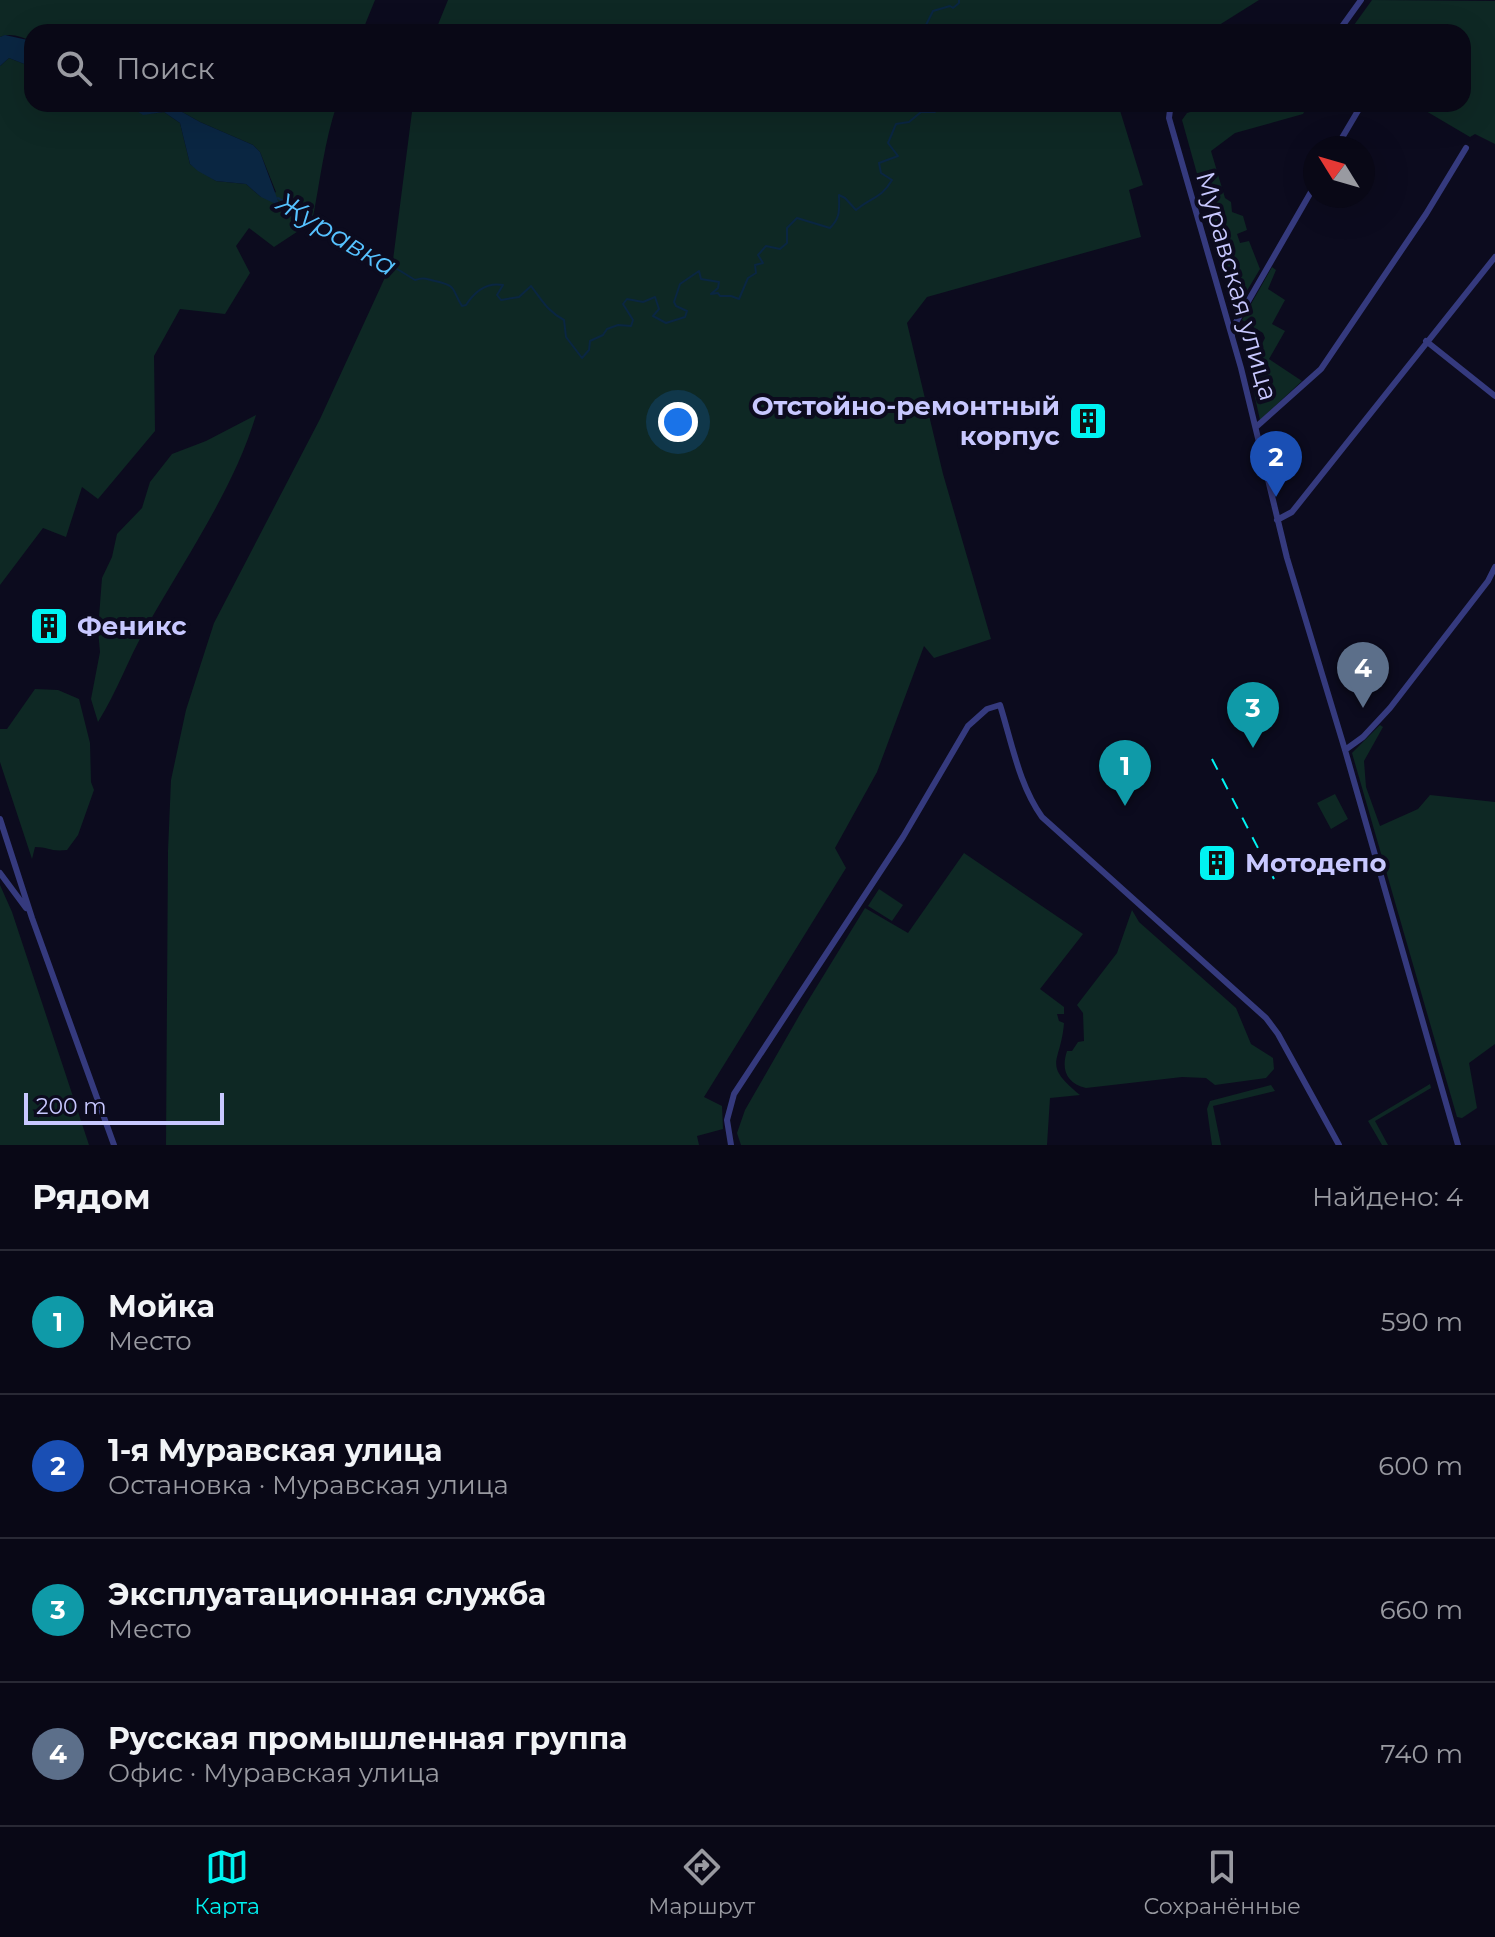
<!DOCTYPE html>
<html lang="ru">
<meta charset="utf-8">
<style>
:root{--surface:#090816;--page:#12111f;--text:#f1f3f6;--muted:#999aa1;--line:#292935;--accent:#00f3f2}
body{margin:0;font-family:Montserrat,sans-serif;background:var(--page);color:var(--text)}
.compass{position:absolute;left:1303px;top:136px;width:72px;height:72px;border-radius:50%;background:var(--surface);box-shadow:0 8px 32px #0002;rotate:307deg}
.scale{position:absolute;left:24px;bottom:20px;width:200px;box-sizing:border-box;padding-left:8px;border:4px solid #c8c8ff;border-top:0;font-size:22px;line-height:28px;white-space:nowrap;color:#c8c8ff;-webkit-text-stroke:6px #0c0b1e;paint-order:stroke}
.you{position:absolute;left:678px;top:422px;width:28px;height:28px;margin:-20px;border:6px solid #fff;border-radius:50%;background:#1a73e8;box-shadow:0 0 0 12px #1a73e833}
.badge{display:grid;place-items:center;width:52px;height:52px;border-radius:50%;background:var(--accent);color:#fff;font-size:26px;font-weight:700}
.pin{position:absolute;translate:-50% -66px;filter:drop-shadow(0 2px 4px #0008)}
.pin::after{content:'';position:absolute;top:42px;width:28px;height:24px;background:inherit;clip-path:polygon(0 0,100% 0,50% 100%)}
.list{margin:0;padding:0;list-style:none}
h2{display:flex;justify-content:space-between;align-items:center;height:104px;margin:0;padding:0 32px;font-size:34px}
h2 small{font-size:26px;font-weight:400;color:var(--muted)}
.list li{display:grid;grid-template-columns:52px 1fr auto;gap:24px;align-items:center;box-sizing:border-box;height:144px;padding:0 32px;border-top:2px solid var(--line)}
.list b{display:block;font-size:30px;white-space:nowrap}
.list p{margin:0;font-size:26px;white-space:nowrap;color:var(--muted)}
.list em{font-size:26px;font-style:normal;color:var(--muted)}
.icon{flex:none;width:44px;height:44px;fill:none;stroke:currentColor;stroke-width:2;stroke-linecap:round;stroke-linejoin:round}
.map{position:relative;flex:none;width:1495px;height:1145px;overflow:hidden}
.search{position:absolute;background:var(--surface);box-shadow:0 8px 32px #0002;left:24px;right:24px;top:24px;height:88px;display:flex;align-items:center;gap:20px;box-sizing:border-box;padding:0 28px;border-radius:24px;color:var(--muted);font-size:30px}
.sheet{height:680px;background:var(--surface)}
nav{display:flex;justify-content:space-around;align-items:center;box-sizing:border-box;height:112px;border-top:2px solid var(--line);background:var(--surface);font-size:22px;color:var(--muted)}
nav a{display:grid;justify-items:center;gap:4px}
nav .on{color:var(--accent)}
.map>svg:first-child{display:block}
.green{fill:#0e2824}
.water{fill:#0a2642}
.lines{fill:none;stroke-linecap:round;stroke-linejoin:round}
.stream{stroke:#0a2642;stroke-width:2}
.minor{stroke:#353a7e;stroke-width:6}
.rail{stroke:#00f3f2;stroke-width:2;stroke-dasharray:12 10;stroke-linecap:butt}
.labels{text-anchor:middle;dominant-baseline:central;stroke-width:8;stroke-linejoin:round;paint-order:stroke}
.street-label{font-size:26px;fill:#c8c8ff;stroke:#0c0b1e}
.poi-label{font-size:26px;font-weight:bold;fill:#c8c8ff;stroke:#0c0b1e;text-anchor:start}
.water-label{font-size:28px;font-style:italic;fill:#56c2ff;stroke:#0c0b1e}
</style>
<div class="map">
<svg width="1495" height="1145" viewBox="0 0 1495 1145">
<rect width="100%" height="100%" fill="#0c0b1e"/>
<!-- green -->
<path class="green" d="M0 0H375L362 32H32V41C22 37 10 32 0 37Z
M448 0H1259L1208 32H1173L1170 28 1156 32H435Z
M1372 0 1495 1V144L1475 134 1470 137 1414 104H1463V32H1349Z
M9 58 32 67V104H126C137 113 150 115 164 112L180 123 190 164 216 181 246 184 261 197 276 192 260 152 253 145 200 122 168 104H337C324 142 320 183 312 222L274 247 249 228 236 246 250 273 225 314 180 309 154 356 155 431 98 499 82 487 66 537 43 528 0 585V66Z
M413 104H1118L1143 185 1129 190 1141 237 927 297 907 323 943 474 991 639 934 658 924 646 877 772 835 848 846 868 704 1097 722 1106 723 1129 697 1136 699 1145H166L168 851 171 780 186 710 214 623 320 419 393 260Z
M1216 104H1308L1303 114 1235 133 1211 151 1225 198 1231 202 1232 212 1243 216 1247 230 1237 234 1240 243 1249 241 1260 269 1239 304 1232 299 1182 120 1187 113Z
M1272 267 1276 270 1268 289 1285 300 1272 324 1285 331 1269 359 1302 381 1260 420 1249 370 1265 338 1263 333 1242 320Z
M256 415C234 489 184 560 146 628 128 659 117 692 98 722L91 699 100 652 98 630 102 578 112 557 117 534 142 508 150 482 172 454 206 441Z
M35 689 58 690 79 699 90 743 91 782 94 790 78 835 67 850C50 852 49 847 35 847L32 859 0 762V729H7Z
M1380 725 1383 727 1364 761 1366 787 1380 826 1418 809 1430 795 1495 802V1044L1469 1063 1477 1108 1462 1118 1457 1117 1352 753Z
M1335 794 1348 819 1331 829 1317 803Z
M964 853 1083 934 1040 989 1064 1007V1014H1057L1059 1021 1064 1023C1061 1064 1041 1063 1080 1095L1050 1098 1047 1145H741L737 1133 745 1110 803 1009 865 908 908 933Z
M0 885 12 912 89 1145H0Z
M879 889 903 905 892 921 868 906Z
M1132 910 1139 922 1236 1008 1251 1044 1273 1058 1274 1069 1266 1078 1215 1085 1206 1078 1182 1077 1086 1088C1066 1083 1061 1069 1067 1051H1072L1078 1042 1084 1041 1083 1013 1077 1005 1117 953Z
M1430 1084 1431 1088 1375 1121 1388 1145H1382L1368 1121Z
M1271 1085 1275 1091 1213 1106 1221 1145H1212L1207 1109 1210 1101Z"/>
<!-- water -->
<path class="water" d="M5 35 32 41V67L9 58 0 66V37Z
M126 104H168L200 122 253 145 260 152 280 206 261 197 246 184 216 181 198 171 190 164 180 123 164 112 143 115Z"/>
<g class="lines">
<!-- stream -->
<path class="stream" d="M930 32 925 27 933 11 950 6 953 8 959 3V0
M278 198 313 217 415 280C424 277 426 279 435 281 458 286 451 289 462 306L466 305C475 291 487 282 503 285L497 295 501 300 519 297 531 286C542 300 547 311 564 320L566 337 582 358 589 350 590 341 603 335 607 329 618 325 631 326 633 320 623 304 627 299 643 302 655 297 659 309 653 316 666 323 685 317 687 311 676 306 674 302 680 284 699 271 701 279 719 282 718 288 711 294 718 293 720 296H731L739 299 748 278 756 273 755 265 763 263 758 255 766 246 780 249 787 243V228L797 218 830 228C841 217 839 210 839 195L845 198 856 210C871 197 881 199 892 180L881 173 879 163 898 156 888 143 896 124 909 122 921 112H935L938 104"/>
<!-- minor -->
<path class="minor" d="M1338 32 1361 0
M1178 104 1170 110 1169 118 1241 368 1287 558 1345 750 1458 1145
M1336 148 1362 104
M1232 335 1235 324 1315 185
M1426 341 1495 396
M1256 427 1321 369 1426 214 1466 148
M1277 520 1292 512 1495 257
M1345 750 1363 737 1390 708 1488 581 1495 567
M0 819 32 918 114 1145
M0 873 26 908
M731 1145 727 1120 734 1094 903 837 968 726 987 709 1000 705C1012 743 1019 785 1042 817L1266 1018 1278 1034 1339 1145"/>
<!-- rail -->
<path class="rail" d="M1212 759 1274 879"/>
</g>
<!-- icons -->
<defs>
<g id="building-square" transform="scale(2)"><rect x="-9" y="-9" width="18" height="18" rx="4" fill="#00f3f2" stroke="#0c0b1e"/><path d="M-4-6H4V6H1V3H-1V6H-4ZM-2.5-4.3h1.7v1.8h-1.7ZM.8-4.3h1.7v1.8H.8ZM-2.5-1h1.7V.8h-1.7ZM.8-1h1.7V.8H.8Z" fill="#111"/></g>
</defs>
<g fill-rule="evenodd">
<use href="#building-square" x="1088" y="421"/>
<use href="#building-square" x="49" y="626"/>
<use href="#building-square" x="1217" y="863"/>
</g>
<g class="labels">
<!-- street labels -->
<g class="street-label">
<text transform="translate(1237 286) rotate(74)">Муравская улица</text>
</g>
<!-- poi labels -->
<g class="poi-label">
<text x="1060" y="406" text-anchor="end">Отстойно-ремонтный<tspan x="1060" dy="30">корпус</tspan></text>
<text x="77" y="626">Феникс</text>
<text x="1245" y="863">Мотодепо</text>
</g>
<!-- water labels -->
<g class="water-label">
<text transform="translate(337 234) rotate(31)">Журавка</text>
</g>
</g>
</svg>
<svg class="compass" viewBox="-18 -18 36 36"><path d="M0-13l5 13h-10z" fill="#e53935"/><path d="M0 13l5-13h-10z" fill="#999aa1"/></svg>
<div class="scale">200 m</div>
<div class="you"></div>
<div class="pin badge" style="left:1125px;top:806px;background:#0f9aa8">1</div>
<div class="pin badge" style="left:1276px;top:497px;background:#1a4fb4">2</div>
<div class="pin badge" style="left:1253px;top:748px;background:#0f9aa8">3</div>
<div class="pin badge" style="left:1363px;top:708px;background:#5c6f8a">4</div>
<div class="search"><svg class="icon" aria-label="search" viewBox="0 0 24 24"><circle cx="10" cy="10" r="6"/><path d="M15 15l6 6"/></svg>Поиск</div>
</div>
<section class="sheet">
<h2>Рядом<small>Найдено: 4</small></h2>
<ul class="list">
<li><span class="badge" style="background:#0f9aa8">1</span><div><b>Мойка</b><p>Место</p></div><em>590 m</em></li>
<li><span class="badge" style="background:#1a4fb4">2</span><div><b>1-я Муравская улица</b><p>Остановка · Муравская улица</p></div><em>600 m</em></li>
<li><span class="badge" style="background:#0f9aa8">3</span><div><b>Эксплуатационная служба</b><p>Место</p></div><em>660 m</em></li>
<li><span class="badge" style="background:#5c6f8a">4</span><div><b>Русская промышленная группа</b><p>Офис · Муравская улица</p></div><em>740 m</em></li>
</ul>
</section>
<nav>
<a class="on"><svg class="icon" aria-label="map" viewBox="0 0 24 24"><path d="M3 6l6-2 6 2 6-2v14l-6 2-6-2-6 2zM9 4v14M15 6v14"/></svg>Карта</a>
<a><svg class="icon" aria-label="directions" viewBox="0 0 24 24"><path d="M12 3l9 9-9 9-9-9zM9 14v-3h6M13 9l2 2-2 2"/></svg>Маршрут</a>
<a><svg class="icon" aria-label="saved" viewBox="0 0 24 24"><path d="M7 4h10v16l-5-4-5 4z"/></svg>Сохранённые</a>
</nav>
